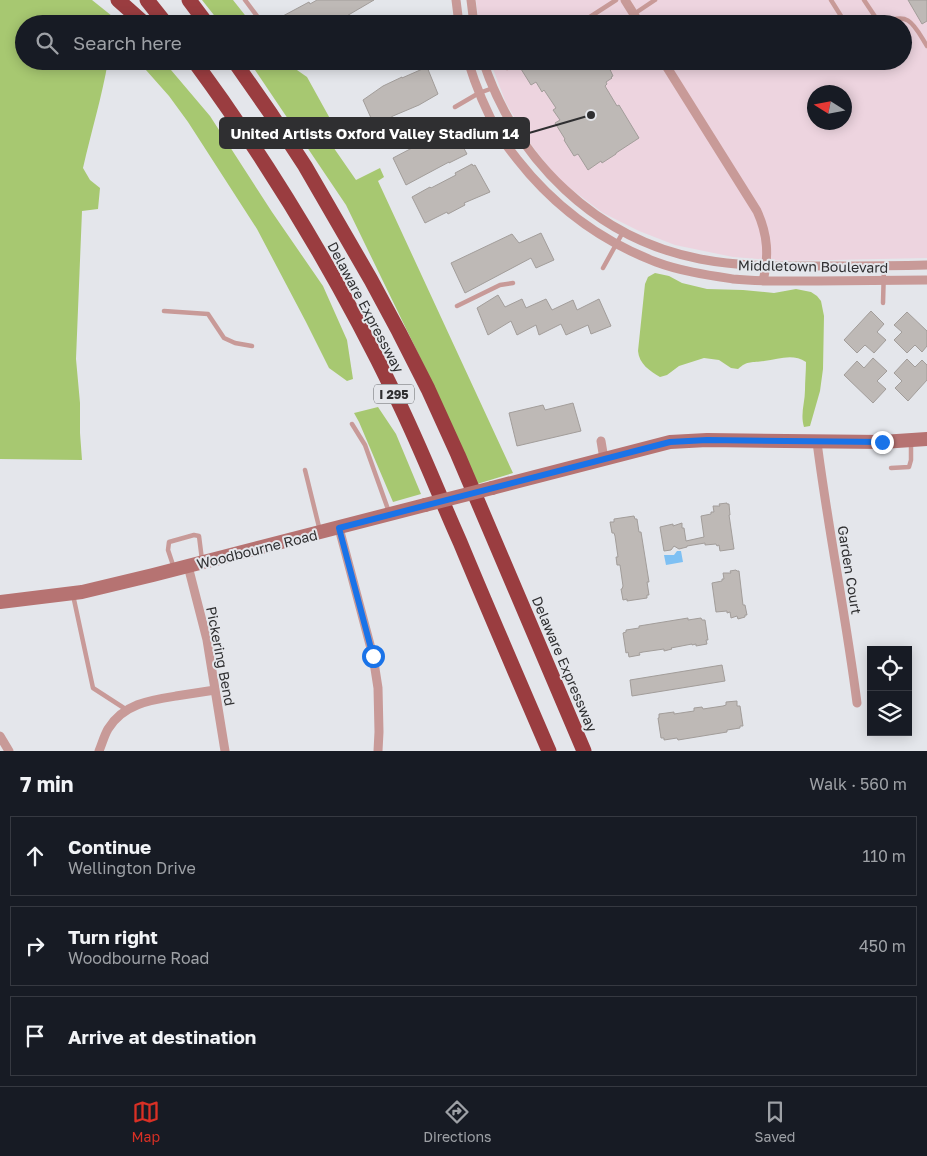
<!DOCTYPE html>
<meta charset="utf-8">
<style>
:root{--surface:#171b24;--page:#242831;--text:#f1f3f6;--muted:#9ea1a6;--line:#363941;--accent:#d93025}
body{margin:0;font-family:"Golos Text",sans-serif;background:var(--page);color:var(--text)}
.controls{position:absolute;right:15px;bottom:15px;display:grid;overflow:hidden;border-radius:0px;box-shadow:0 2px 12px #0003}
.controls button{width:45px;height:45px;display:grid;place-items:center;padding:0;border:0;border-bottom:1px solid var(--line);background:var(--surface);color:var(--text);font:25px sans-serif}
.compass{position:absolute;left:807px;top:85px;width:45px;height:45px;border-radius:50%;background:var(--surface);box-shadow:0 2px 12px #0003;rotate:281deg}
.stop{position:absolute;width:15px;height:15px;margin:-11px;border:4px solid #1a73e8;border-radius:50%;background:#fff}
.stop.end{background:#1a73e8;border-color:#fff;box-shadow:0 1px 5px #0008}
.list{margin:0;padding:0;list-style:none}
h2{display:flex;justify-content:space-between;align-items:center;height:65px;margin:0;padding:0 20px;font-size:21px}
h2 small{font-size:16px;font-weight:400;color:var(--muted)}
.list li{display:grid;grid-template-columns:32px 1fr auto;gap:15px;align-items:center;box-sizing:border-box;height:80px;margin:0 10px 10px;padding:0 10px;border:1px solid var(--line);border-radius:0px}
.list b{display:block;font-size:19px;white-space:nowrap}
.list p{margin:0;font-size:16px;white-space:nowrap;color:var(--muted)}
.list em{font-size:16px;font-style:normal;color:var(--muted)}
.icon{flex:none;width:28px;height:28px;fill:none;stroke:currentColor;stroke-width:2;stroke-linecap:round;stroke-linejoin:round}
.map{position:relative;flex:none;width:927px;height:751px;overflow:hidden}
.search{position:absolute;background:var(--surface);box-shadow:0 2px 12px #0003;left:15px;right:15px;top:15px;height:55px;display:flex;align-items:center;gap:12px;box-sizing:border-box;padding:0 18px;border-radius:28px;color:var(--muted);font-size:19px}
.sheet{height:335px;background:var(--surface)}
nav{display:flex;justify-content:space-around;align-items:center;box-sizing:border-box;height:70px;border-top:1px solid var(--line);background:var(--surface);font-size:14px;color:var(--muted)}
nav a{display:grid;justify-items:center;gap:2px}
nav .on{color:var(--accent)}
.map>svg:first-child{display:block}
.commercial{fill:#edd4df;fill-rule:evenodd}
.green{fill:#a7c871}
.water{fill:#7ec0f3}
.building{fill:#beb9b6;stroke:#a29d9a}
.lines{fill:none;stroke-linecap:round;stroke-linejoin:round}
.service{stroke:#c89a98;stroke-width:4.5}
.minor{stroke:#c89a98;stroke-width:9}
.secondary{stroke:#b67372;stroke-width:14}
.motorway{stroke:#9a3d40;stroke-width:15}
.secondary-bridge{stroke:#b67372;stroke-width:14}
.route{stroke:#1a73e8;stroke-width:6}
.labels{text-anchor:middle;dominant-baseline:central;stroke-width:4;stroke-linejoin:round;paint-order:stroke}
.shield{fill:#e4e6eb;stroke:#656669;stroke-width:1}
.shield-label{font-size:12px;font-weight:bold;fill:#2f2f31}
.street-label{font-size:14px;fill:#2f2f31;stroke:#e4e6eb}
.leader{fill:none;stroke:#2f2f31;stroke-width:2}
.callout-dot{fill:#2f2f31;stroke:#e4e6eb;stroke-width:2}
.callout{fill:#2f2f31;stroke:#2f2f31;stroke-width:2}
.callout-label{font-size:15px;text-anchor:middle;font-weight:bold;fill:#fff}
</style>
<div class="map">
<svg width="927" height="751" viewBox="0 0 927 751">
<rect width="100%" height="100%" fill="#e4e6eb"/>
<!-- commercial -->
<path class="commercial" d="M476 0H927V258L784 261 733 257 675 245 639 231 603 213 559 180 529 142 506 103 490 61H903V24H480L478 16ZM814 92H844V122H814Z"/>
<!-- green -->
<path class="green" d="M0 0H92L122 24H24V61H108C102 97 91 132 83 168L90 180 100 188 98 209 82 211 76 359 80 403V433L82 460 0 459Z
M202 0H233L252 24H221Z
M138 61H162L171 70 210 116 272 212 323 286 347 340 353 379 347 381 329 368 306 322 257 229 188 122 169 96Z
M249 61H284L307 77 338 133 329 141 356 180 380 168 384 177 378 181 513 473 477 484 433 384 346 205Z
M655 273 669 276 682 283 707 289 743 290 774 293 796 289 811 292 817 296 821 301 824 316 823 369 820 391 810 426 804 427C800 414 805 403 805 390 805 381 806 371 806 362 793 353 779 359 764 361 752 363 748 360 738 369L731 368 719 360 704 358 679 366 667 375 660 377C650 371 639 364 638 351L645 284 648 277Z
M378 407 396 434 421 494 393 502 359 422 354 413Z"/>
<!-- water -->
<path class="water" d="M677 551H681L683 562 666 565 664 555H674Z"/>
<!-- building -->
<path class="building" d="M317 0H374L333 24H268L309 2 310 4Z
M908 0H927V21L922 24Z
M534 61H606L613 76 611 77 612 78 606 82 607 84 605 86 617 106 619 105 639 138 616 153V154L602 163 601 161 588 170 578 154 574 156 564 140 565 139 555 123 560 120 553 110 556 108 544 90 542 92 536 82 531 85 521 69Z
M427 67 438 94 419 105 393 116 375 127 363 100 383 86 402 77V78Z
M453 128 467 154 449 163V162L406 185 393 158 431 138Z
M472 164 473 166 475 165 490 192 464 203 465 205 448 214 447 212 425 223 412 197 430 187 431 188 456 175 455 173Z
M541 233 554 260 536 268 531 258 465 293 451 263 512 234 519 243Z
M498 295 505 307 522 299 526 308 546 299 552 310 573 300 577 310 599 299 611 326 591 334 588 325 566 335 561 324 539 335 536 325 517 335 511 321 488 335 477 308Z
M871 311 884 324 877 332 886 340 874 353 865 345 857 353 844 340Z
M907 312 927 331V346L922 352 915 345 907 353 894 340 902 332 894 325Z
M873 358 887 371 877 381 886 389 873 403 844 375 857 361 864 368Z
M907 359 915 367 922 360 927 365V380L908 401 895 388 902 381 894 373Z
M573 403 581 431 517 446 509 413 543 405 545 410Z
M727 503V504H729L730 515H729L734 549 720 551 719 545 717 546 716 544 705 545V543L687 546V547L679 549 674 546 671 550 664 551 660 527 673 524V526L682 523V528H684L686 541 704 537 701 516 711 514V512H714L713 506H720L719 504Z
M634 516 635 519H637L639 532H641L649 582H647L649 595H647V598L627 601V599L623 600 621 589H622L623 586 620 565H617L616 557H618L615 536 614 533H612L610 522H614V519Z
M736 570 737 571H739L743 605H745L747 615H745V617L738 619 737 616 731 618 730 612 727 613V611L716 612 712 583 722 581V579H724L723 573H731L730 571Z
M688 618V620L701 618 702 620H705L708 640H706L707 644 696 646V644L692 645V644L671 648 672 649 664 651V649L643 652 639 653 640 655 629 657 628 652 626 653 623 633 626 632V630L639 628V626Z
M722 665 725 681 632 696 630 680Z
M737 701V706H740L743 726H740V728L727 730V732L678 740 677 738 664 740V738H661L658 718H659V714L674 712V714L694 711V708L702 707 703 709 723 706 726 705V702Z"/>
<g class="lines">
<!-- service -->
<path class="service" d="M245 0 263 24
M831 0 846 24
M864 0 880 24
M634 14 655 0
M579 24 616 0
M884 24C909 9 915 27 927 46
M290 61 299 63 305 61
M507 68 518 61
M455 107 479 93 493 88
M603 268 623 232
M883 303 884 267
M457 306 500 285 513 283
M164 311 208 314 224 338 235 343 252 346
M352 424 365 445 389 512
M891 468 909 467 911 460V441
M305 470 320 531
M174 568 168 550 169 542 194 535 199 536 202 560
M73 595 93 688 127 710"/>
<!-- minor -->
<path class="minor" d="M456 0 459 24
M471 0 474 24
M625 0 640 24
M468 61C476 87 486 111 499 134 504 143 511 151 517 159 553 205 601 241 656 262 680 271 707 275 733 279 761 282 789 281 817 281 854 281 890 280 927 280
M483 61C516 160 596 239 700 259 742 267 782 266 825 266 859 266 893 266 927 265
M663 61 757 211C768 235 769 256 763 281
M601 441 604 459
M817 442C828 529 846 616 857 703
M339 528 373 656 378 688 379 732 378 751
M188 566 207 640 225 751
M0 736 9 751
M99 751C102 744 104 736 108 729 123 704 150 700 176 696 189 694 202 692 215 690"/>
<!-- secondary -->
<path class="secondary" d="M492 488 670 442 707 440 882 442 927 439
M0 602 82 592 153 575 425 505"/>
<!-- motorway -->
<path class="motorway" d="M118 0 145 24
M147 0 166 24
M189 0 207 24
M194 61C272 167 340 281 397 399 420 446 439 495 460 542 489 612 519 681 549 751
M234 61 271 114 305 166 371 280 399 332 428 389 458 455 584 751"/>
<!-- secondary-bridge -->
<path class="secondary-bridge" d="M425 505 492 488"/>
</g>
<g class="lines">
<!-- route -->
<path class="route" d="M373 656 339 528 670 442 707 440 882 442"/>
</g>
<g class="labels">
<!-- shield labels -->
<rect class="shield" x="374" y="384.5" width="40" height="19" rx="4"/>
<g class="shield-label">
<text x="394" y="394">I 295</text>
</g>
<!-- street labels -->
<g class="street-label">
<text transform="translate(813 266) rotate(1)">Middletown Boulevard</text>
<text transform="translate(366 307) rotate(62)">Delaware Expressway</text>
<text transform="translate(257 549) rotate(-14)">Woodbourne Road</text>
<text transform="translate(850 570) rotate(81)">Garden Court</text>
<text transform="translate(221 656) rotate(79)">Pickering Bend</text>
<text transform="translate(565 664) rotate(67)">Delaware Expressway</text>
</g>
</g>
<!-- callouts -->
<path class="leader" d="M591 115L529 133"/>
<circle class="callout-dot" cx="591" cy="115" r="5"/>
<rect class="callout" x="220" y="118" width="309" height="30" rx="5"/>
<g class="callout-label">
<text x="375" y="139">United Artists Oxford Valley Stadium 14</text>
</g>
</svg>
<div class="controls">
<button><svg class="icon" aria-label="locate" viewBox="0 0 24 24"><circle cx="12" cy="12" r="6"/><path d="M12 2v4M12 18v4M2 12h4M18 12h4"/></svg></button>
<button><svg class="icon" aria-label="layers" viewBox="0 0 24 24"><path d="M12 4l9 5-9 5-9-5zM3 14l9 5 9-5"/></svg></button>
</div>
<svg class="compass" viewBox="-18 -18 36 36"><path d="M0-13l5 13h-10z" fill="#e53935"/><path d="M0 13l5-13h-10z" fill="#9ea1a6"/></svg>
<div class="stop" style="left:373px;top:656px"></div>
<div class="stop end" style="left:882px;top:442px"></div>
<div class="search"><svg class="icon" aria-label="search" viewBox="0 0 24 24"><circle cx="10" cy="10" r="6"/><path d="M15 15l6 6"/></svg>Search here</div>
</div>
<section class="sheet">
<h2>7 min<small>Walk · 560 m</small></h2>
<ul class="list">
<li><svg class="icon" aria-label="ahead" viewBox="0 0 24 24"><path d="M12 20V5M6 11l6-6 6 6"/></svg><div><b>Continue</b><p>Wellington Drive</p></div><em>110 m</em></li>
<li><svg class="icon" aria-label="right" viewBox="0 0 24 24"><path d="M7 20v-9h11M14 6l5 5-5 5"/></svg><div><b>Turn right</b><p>Woodbourne Road</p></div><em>450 m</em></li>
<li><svg class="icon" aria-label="arrive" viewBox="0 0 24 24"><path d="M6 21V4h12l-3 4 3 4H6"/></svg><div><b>Arrive at destination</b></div></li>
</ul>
</section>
<nav>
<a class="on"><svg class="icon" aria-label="map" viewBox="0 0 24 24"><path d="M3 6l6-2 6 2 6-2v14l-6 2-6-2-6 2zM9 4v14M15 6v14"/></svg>Map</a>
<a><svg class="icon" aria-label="directions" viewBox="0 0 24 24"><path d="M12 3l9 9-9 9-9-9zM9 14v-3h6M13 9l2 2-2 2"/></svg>Directions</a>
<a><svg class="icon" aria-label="saved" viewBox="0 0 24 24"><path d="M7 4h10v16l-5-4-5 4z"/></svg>Saved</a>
</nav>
